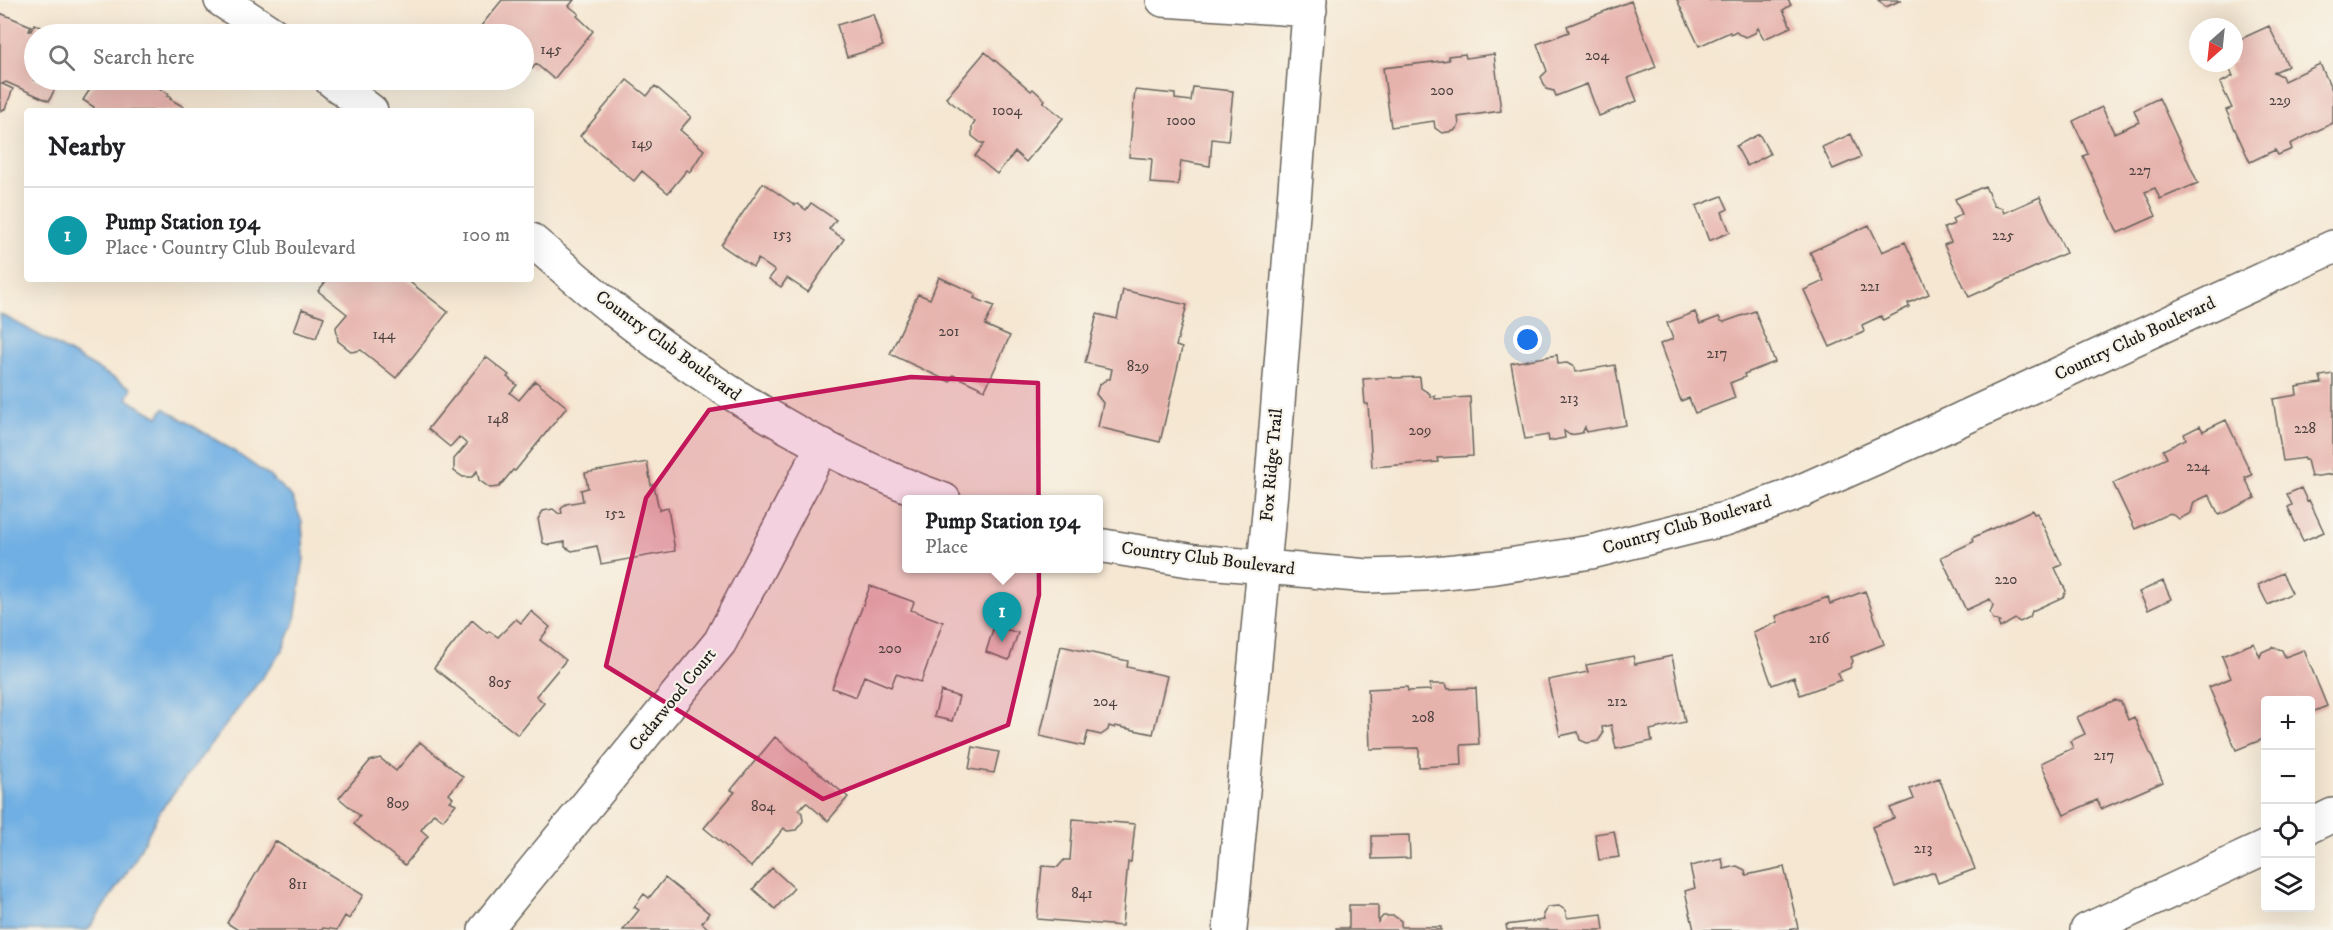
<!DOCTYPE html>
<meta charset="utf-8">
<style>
:root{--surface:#fff;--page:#f6f6f6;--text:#202124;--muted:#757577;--line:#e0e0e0;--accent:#2563eb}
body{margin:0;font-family:"IM FELL DW Pica",serif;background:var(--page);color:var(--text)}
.controls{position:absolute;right:18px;bottom:18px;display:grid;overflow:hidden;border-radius:6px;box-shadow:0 6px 24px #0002}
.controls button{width:54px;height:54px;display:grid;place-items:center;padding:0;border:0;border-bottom:2px solid var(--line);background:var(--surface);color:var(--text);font:30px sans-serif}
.compass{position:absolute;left:2189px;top:18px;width:54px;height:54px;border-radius:50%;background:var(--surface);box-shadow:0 6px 24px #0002;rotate:207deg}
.you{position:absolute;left:1528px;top:340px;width:21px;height:21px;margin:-15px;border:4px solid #fff;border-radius:50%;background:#1a73e8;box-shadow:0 0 0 9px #1a73e833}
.badge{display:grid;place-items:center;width:39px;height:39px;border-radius:50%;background:var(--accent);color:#fff;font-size:20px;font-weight:700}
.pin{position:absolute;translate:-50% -50px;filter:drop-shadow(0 2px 3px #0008)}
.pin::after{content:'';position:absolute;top:32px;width:21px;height:18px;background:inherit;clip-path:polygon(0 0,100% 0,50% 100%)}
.popup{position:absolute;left:902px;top:495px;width:201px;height:78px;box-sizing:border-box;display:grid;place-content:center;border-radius:6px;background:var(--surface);filter:drop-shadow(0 2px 4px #0005);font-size:20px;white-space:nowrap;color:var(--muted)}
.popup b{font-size:22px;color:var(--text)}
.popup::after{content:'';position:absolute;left:50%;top:100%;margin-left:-12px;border:12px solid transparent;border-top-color:var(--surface)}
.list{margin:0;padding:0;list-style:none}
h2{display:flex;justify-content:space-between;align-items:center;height:78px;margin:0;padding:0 24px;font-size:26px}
h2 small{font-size:20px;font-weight:400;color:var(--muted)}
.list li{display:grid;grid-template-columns:39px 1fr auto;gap:18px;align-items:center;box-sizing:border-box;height:96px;padding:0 24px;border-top:2px solid var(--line)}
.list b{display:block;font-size:22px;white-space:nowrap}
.list p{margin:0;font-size:20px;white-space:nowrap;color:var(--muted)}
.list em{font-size:20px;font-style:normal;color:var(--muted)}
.icon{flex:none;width:33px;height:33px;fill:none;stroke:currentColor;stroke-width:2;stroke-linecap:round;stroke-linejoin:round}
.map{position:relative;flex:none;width:2333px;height:930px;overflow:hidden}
.search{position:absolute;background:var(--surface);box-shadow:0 6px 24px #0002;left:24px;top:24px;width:510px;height:66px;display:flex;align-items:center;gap:15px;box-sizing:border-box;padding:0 21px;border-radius:33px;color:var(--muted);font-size:22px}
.panel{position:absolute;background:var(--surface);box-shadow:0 6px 24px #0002;left:24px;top:108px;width:510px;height:174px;border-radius:6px}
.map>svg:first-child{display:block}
.water{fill:#70afe3;stroke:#466680;stroke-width:1.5}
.building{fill:#e6b2ac}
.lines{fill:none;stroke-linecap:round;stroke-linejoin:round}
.minor-casing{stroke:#68635c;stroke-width:36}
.minor{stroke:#fff;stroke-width:33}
.marked{fill:#c2185b;fill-opacity:0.2;stroke:#c2185b;stroke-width:4.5;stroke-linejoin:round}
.labels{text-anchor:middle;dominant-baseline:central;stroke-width:4.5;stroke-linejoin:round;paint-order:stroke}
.number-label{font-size:15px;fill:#4e4240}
.street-label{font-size:18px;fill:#1c1c1c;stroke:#f7f3e8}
</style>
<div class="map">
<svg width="2333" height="930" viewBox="0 0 2333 930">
<rect width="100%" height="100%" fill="#f7f3e8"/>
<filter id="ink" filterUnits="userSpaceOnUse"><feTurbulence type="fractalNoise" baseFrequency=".0167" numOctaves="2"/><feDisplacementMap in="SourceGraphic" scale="12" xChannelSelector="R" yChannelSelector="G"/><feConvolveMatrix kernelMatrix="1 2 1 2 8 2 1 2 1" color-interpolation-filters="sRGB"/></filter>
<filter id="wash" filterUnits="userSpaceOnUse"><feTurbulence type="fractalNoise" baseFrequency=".008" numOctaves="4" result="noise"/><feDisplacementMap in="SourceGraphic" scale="24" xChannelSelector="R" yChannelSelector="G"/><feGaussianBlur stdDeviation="1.35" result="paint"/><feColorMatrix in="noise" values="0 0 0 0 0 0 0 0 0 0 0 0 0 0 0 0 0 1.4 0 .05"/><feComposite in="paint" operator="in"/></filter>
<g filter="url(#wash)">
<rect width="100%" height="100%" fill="#f5e7d2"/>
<!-- water -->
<path class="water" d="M0 314C45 337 87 364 132 388L127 399 158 417 164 408 232 450 268 475 292 497 302 522 304 558 295 620 283 650 160 811 133 863 88 930H0Z"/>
<g id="blocks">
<!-- building -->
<path class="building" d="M502 0H574L569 6 579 14 577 16 593 31 554 79 536 64 532 69 524 63V34H479L476 32Z
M1677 0H1788L1791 5 1783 10 1791 27 1764 39 1758 28 1755 33 1746 37 1738 34 1736 31 1731 34 1730 32 1699 46Z
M1878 0H1901L1886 7Z
M1631 1 1656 67 1628 78 1637 101 1599 116 1587 84 1556 96 1554 91 1546 89 1541 77 1547 71 1537 44 1569 32 1567 26Z
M0 13 31 26 29 31H31L34 24 48 30 49 27 66 34H34V80H59L49 101 6 82 2 84 13 89 5 109 0 111Z
M873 14 883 46 847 57 837 25Z
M2269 26 2288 66 2274 72 2282 76 2284 81 2320 64 2333 92V123L2290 144 2292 149 2278 155 2275 150 2250 162 2226 110 2232 108 2220 83 2233 76 2227 63H2234V42Z
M985 52 1031 91 1033 89 1045 100 1043 102 1063 118 1026 162 1015 152 997 174 975 156 985 143H981L972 136V127L975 122 946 98Z
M1465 54 1466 58 1494 54 1501 111 1458 117 1459 125 1454 131 1442 133 1435 128 1434 121 1391 127 1383 68 1449 60 1448 56Z
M96 80H149L151 81 149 82 169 94 167 96 171 97 170 99 184 107 182 111H92L94 107 83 100Z
M627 80 647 96 655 86 691 117 680 130 704 150 690 172 687 170 668 193 642 171 634 181 580 136Z
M1193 87 1233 91 1228 141 1212 139 1210 166 1181 161 1178 185 1150 183 1152 159 1129 157 1135 90 1175 94V99L1191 101Z
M2159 98 2198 183 2160 199 2155 188 2145 192 2156 216 2118 233 2083 156 2088 154 2073 121 2102 107 2114 133 2139 122 2134 110Z
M1759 134 1770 154 1747 166 1736 146Z
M1851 134 1861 157 1833 169 1822 147Z
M763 183 795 205 798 204 806 210 811 203 836 220 829 229 844 239 808 292 787 278 781 287 769 279 775 271 758 259 753 267 721 245Z
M1985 186 1994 206 2002 208 2004 213 2040 197 2066 253 1969 297 1944 245 1951 242 1944 228 1954 224 1952 219 1962 214 1955 199Z
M1722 196 1728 209 1722 212 1730 232 1709 241 1696 206Z
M1869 225 1882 252 1905 242 1929 294 1908 303 1909 307 1883 320 1881 316 1862 325 1864 332 1830 347 1804 290 1824 281 1810 252Z
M939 277 976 294 974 298 994 306 985 325 1010 336 985 390 953 375 950 382 890 354 918 294 930 299Z
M328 279H406L448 312 396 378 361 350 352 352 338 341 336 327 347 314 318 291Z
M1123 290 1187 305 1176 346 1182 348 1160 442 1098 427 1103 403 1096 394 1099 385 1107 379H1110L1112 369 1085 363 1097 314 1117 319Z
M302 309 324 317 316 338 294 331Z
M1755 311 1775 362 1744 374 1745 377 1730 383 1735 398 1695 413 1689 398 1681 401 1660 344 1673 339 1667 323 1695 312 1700 324 1719 317 1721 321 1724 322Z
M1557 355 1558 364 1567 363 1574 367 1575 372 1615 365 1626 425 1586 432 1585 427 1582 433 1570 435 1564 431 1565 438 1549 441 1548 435 1525 439 1511 363Z
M486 357 509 375 507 377 517 385 510 393 519 400 535 381 567 407 515 471 513 470 499 487 490 488 479 480 477 471 472 477H463L454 471V459L467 444 459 437 450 447 428 429Z
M2333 374V474L2311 477 2307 460H2304V458L2283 461 2273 399 2297 395 2296 387 2322 383 2320 376Z
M1392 377 1393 378 1420 377 1421 388 1430 394V397L1435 396V399L1470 397 1473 456 1437 458 1438 462 1372 467 1368 404H1365L1363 379Z
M2226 420 2252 475 2245 478 2255 498 2219 515 2209 495 2194 502 2191 513 2179 519 2170 513 2135 529 2113 483 2167 458 2163 450 2186 439 2184 434 2200 426 2203 431Z
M647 462 651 485H654L659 510 668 508 675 551 601 564 597 546 572 551 565 547V542L549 545 543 543 538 519 543 511 553 509 559 514 562 513 561 509 566 504 583 501 581 490 588 488 585 473Z
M2301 488 2307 501 2309 500 2324 532 2303 541 2288 507 2292 505 2287 494Z
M2032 510 2034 514 2037 513 2062 565 2055 568 2066 591 2063 597 2032 611 2030 617 2020 622 2015 619 2000 628 1998 623 2000 622 1993 619 1990 613 1993 605 1990 599 1966 610 1941 557 1973 542 1972 538Z
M2282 573 2292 593 2268 605 2258 585Z
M2163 581 2171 599 2148 610 2139 592Z
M870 586 914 602 911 610 943 622 921 682 896 674 891 687 864 676 856 697 832 688Z
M1865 591 1884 644 1851 657 1853 661 1850 668 1838 673 1841 680 1800 695 1794 677 1772 685 1753 632 1778 622 1776 616 1828 597 1830 604Z
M531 611 550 627 540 640 566 660 536 696 544 703 518 735 434 668 472 620 487 633 489 631 498 637 516 619 521 623Z
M994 626 1018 633 1009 660 986 652Z
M2254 643 2260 657 2262 652 2273 647 2282 650 2285 657 2304 650 2327 706 2310 713V700H2266V738L2236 750 2209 687 2231 678 2222 656Z
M1061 646 1128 661 1127 667 1167 676 1153 734 1115 726V728L1109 726 1108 730 1101 735 1088 732 1084 746 1040 736Z
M1633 656 1635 664 1672 656 1685 722 1650 730 1652 741 1616 749 1611 725 1602 727 1603 734 1598 741 1587 743 1580 740 1578 732 1560 736 1548 680 1588 672 1586 665Z
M1430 684H1446L1448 689 1476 688 1479 744 1461 745 1462 765 1419 767V748L1370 749 1368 689 1407 687 1408 691 1431 690Z
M941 691 959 697 952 721 934 717Z
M2115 700 2121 702 2128 720 2134 717 2163 782 2101 809 2097 800 2064 815 2041 763 2073 748 2070 741 2085 734 2077 717Z
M775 737 848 797 828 821 806 802 799 810 802 813 803 821 796 830 787 831 784 828 751 867 704 828 735 792 731 790Z
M420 742 463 777 449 794 453 798 450 801 456 804 443 820 434 813 421 830 428 836 405 865 354 824 360 816 339 798 370 761 380 758 396 771Z
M973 747 999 752 994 773 969 769Z
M1939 778 1975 869 1938 883 1934 872 1895 887 1872 827 1894 818 1890 808 1914 799 1910 789Z
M1073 819 1135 824 1131 862H1128L1122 926 1037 919 1042 866 1058 867 1064 860H1070Z
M1614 831 1619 857 1599 860 1595 834Z
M1409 835 1410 858 1372 859V836Z
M275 841 363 895 349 919 345 916 337 930 323 928 322 930H238L227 923Z
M1722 859 1724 869 1737 866 1745 870 1746 875 1784 867 1798 928 1788 930H1694L1685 891 1695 888 1690 866Z
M772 868 794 888 775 909 753 889Z
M665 878 709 913 702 923 710 930H623L639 910 634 907 644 894 649 898Z
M1349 905H1378V922L1383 916H1394L1401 921V927H1441V930H1337L1336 928H1349Z
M1559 906 1565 910 1567 918 1602 914 1604 930H1507L1506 925 1544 920 1543 914 1548 907Z"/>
</g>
</g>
<g filter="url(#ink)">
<use href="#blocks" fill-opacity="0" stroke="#68635c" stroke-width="1.5"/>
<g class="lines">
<!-- minor casing -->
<g class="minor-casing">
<path id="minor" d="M221 0 273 34
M1163 0 1310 10
M331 80 371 111
M531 240C560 264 588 290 618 313 715 388 828 458 944 500
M1098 545 1195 561 1368 576 1424 574 1496 567 1591 552 1725 519 1790 496 1929 434 2333 247
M2310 826 2333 815
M485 930 720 642 823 445
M1230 930 1271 491 1310 0
M2087 930 2266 847"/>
</g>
<!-- minor -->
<use href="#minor" class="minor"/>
</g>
</g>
<!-- marked area -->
<path class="marked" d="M911 377 1038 383 1039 595 1008 725 823 799 606 666 646 498 709 410Z"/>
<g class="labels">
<!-- number labels -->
<g class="number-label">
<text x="551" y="49">145</text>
<text x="1597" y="55">204</text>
<text x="1442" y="90">200</text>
<text x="2280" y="100">229</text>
<text x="1007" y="110">1004</text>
<text x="1181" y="120">1000</text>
<text x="642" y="143">149</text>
<text x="2140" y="170">227</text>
<text x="782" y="234">153</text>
<text x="2003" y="235">225</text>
<text x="1870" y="286">221</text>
<text x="949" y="331">201</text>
<text x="384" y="334">144</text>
<text x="1717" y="353">217</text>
<text x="1138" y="366">829</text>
<text x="1569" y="398">213</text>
<text x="498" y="418">148</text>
<text x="2305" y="428">228</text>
<text x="1420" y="430">209</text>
<text x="2198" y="466">224</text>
<text x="615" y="513">152</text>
<text x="2006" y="579">220</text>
<text x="1819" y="638">216</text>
<text x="890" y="648">200</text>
<text x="500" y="682">805</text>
<text x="1105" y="701">204</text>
<text x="1617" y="701">212</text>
<text x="1423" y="717">208</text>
<text x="2104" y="755">217</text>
<text x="398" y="803">809</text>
<text x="763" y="806">804</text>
<text x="1923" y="848">213</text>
<text x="298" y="884">811</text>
<text x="1082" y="893">841</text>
</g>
<!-- street labels -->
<g class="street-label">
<text transform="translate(2135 339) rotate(-25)">Country Club Boulevard</text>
<text transform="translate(668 346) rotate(36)">Country Club Boulevard</text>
<text transform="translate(1272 465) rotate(-85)">Fox Ridge Trail</text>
<text transform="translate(1687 525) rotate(-16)">Country Club Boulevard</text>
<text transform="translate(1208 559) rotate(7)">Country Club Boulevard</text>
<text transform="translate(673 700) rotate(-51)">Cedarwood Court</text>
</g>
</g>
</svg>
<div class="controls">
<button>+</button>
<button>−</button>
<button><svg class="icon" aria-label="locate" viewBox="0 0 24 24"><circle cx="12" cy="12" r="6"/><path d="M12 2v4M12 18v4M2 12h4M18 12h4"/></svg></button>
<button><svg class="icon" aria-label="layers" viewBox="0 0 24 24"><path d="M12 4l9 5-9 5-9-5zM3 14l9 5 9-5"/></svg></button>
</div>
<svg class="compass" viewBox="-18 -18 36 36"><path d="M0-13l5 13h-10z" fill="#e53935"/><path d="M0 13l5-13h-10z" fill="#757577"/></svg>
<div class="you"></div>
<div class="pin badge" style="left:1002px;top:642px;background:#0f9aa8">1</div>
<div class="popup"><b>Pump Station 194</b>Place</div>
<div class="search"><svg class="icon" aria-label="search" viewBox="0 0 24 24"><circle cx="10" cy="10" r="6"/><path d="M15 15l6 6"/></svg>Search here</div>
<section class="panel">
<h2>Nearby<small></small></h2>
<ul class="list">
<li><span class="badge" style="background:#0f9aa8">1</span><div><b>Pump Station 194</b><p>Place · Country Club Boulevard</p></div><em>100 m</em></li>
</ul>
</section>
</div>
